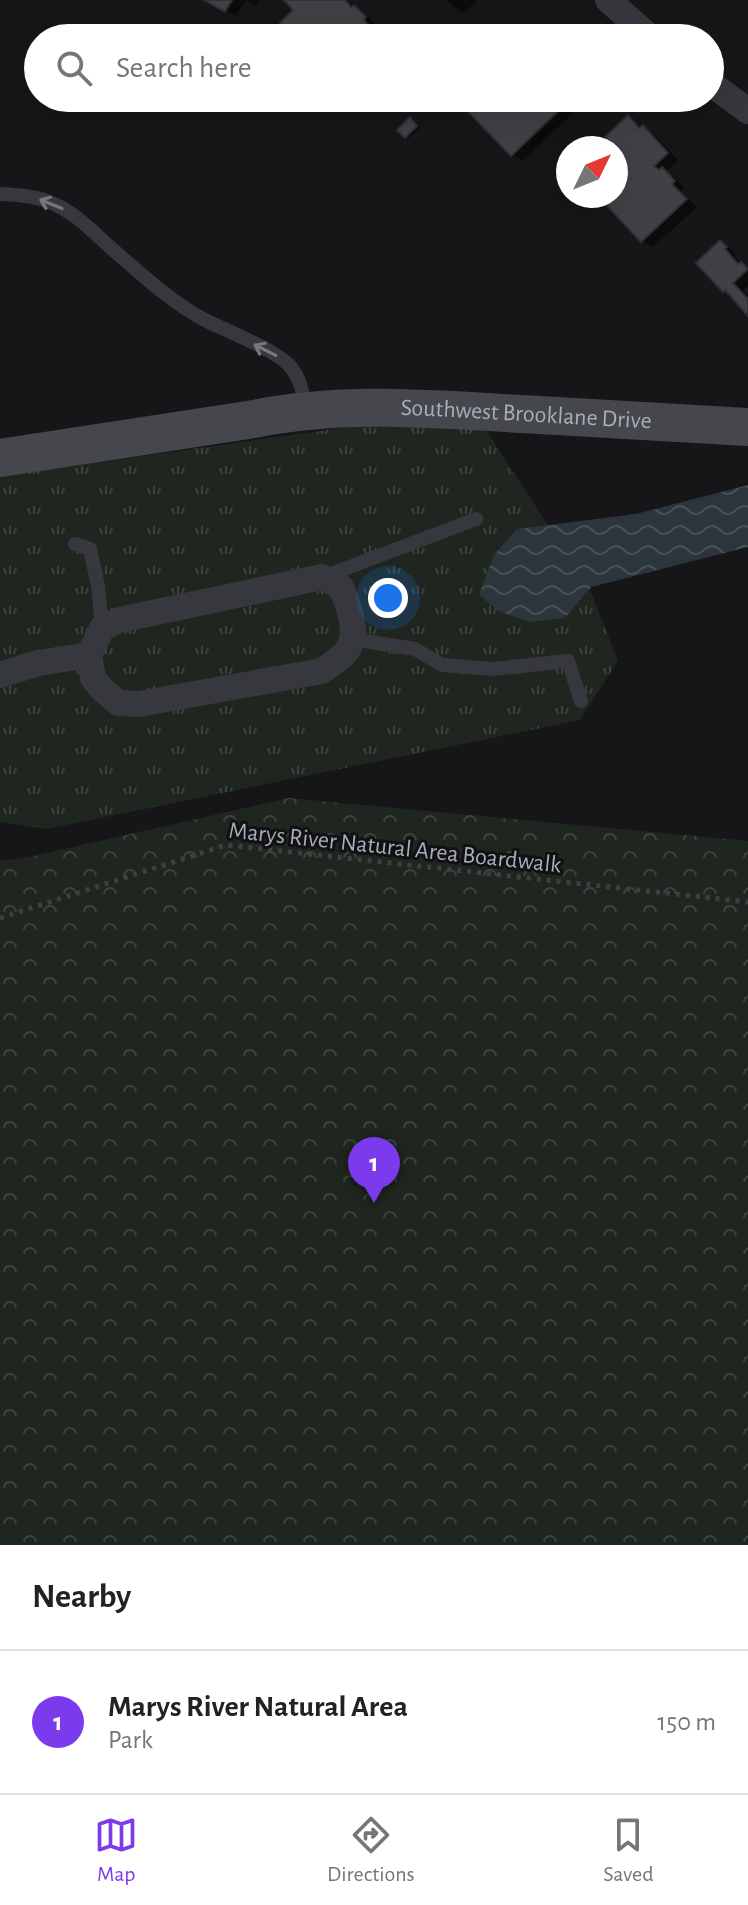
<!DOCTYPE html>
<style>
:root{--surface:#fff;--page:#f2f2f2;--text:#222;--muted:#767676;--line:#e0e0e0;--accent:#7c3aed}
body{margin:0;font-family:"Alegreya Sans",sans-serif;background:var(--page);color:var(--text)}
.compass{position:absolute;left:556px;top:136px;width:72px;height:72px;border-radius:50%;background:var(--surface);box-shadow:0 8px 32px #0002;rotate:47deg}
.you{position:absolute;left:388px;top:598px;width:28px;height:28px;margin:-20px;border:6px solid #fff;border-radius:50%;background:#1a73e8;box-shadow:0 0 0 12px #1a73e833}
.badge{display:grid;place-items:center;width:52px;height:52px;border-radius:50%;background:var(--accent);color:#fff;font-size:26px;font-weight:700}
.pin{position:absolute;translate:-50% -66px;filter:drop-shadow(0 2px 4px #0008)}
.pin::after{content:'';position:absolute;top:42px;width:28px;height:24px;background:inherit;clip-path:polygon(0 0,100% 0,50% 100%)}
.list{margin:0;padding:0;list-style:none}
h2{display:flex;justify-content:space-between;align-items:center;height:104px;margin:0;padding:0 32px;font-size:34px}
h2 small{font-size:26px;font-weight:400;color:var(--muted)}
.list li{display:grid;grid-template-columns:52px 1fr auto;gap:24px;align-items:center;box-sizing:border-box;height:144px;padding:0 32px;border-top:2px solid var(--line)}
.list b{display:block;font-size:30px;white-space:nowrap}
.list p{margin:0;font-size:26px;white-space:nowrap;color:var(--muted)}
.list em{font-size:26px;font-style:normal;color:var(--muted)}
.icon{flex:none;width:44px;height:44px;fill:none;stroke:currentColor;stroke-width:2;stroke-linecap:round;stroke-linejoin:round}
.map{position:relative;flex:none;width:748px;height:1545px;overflow:hidden}
.search{position:absolute;background:var(--surface);box-shadow:0 8px 32px #0002;left:24px;right:24px;top:24px;height:88px;display:flex;align-items:center;gap:20px;box-sizing:border-box;padding:0 28px;border-radius:44px;color:var(--muted);font-size:30px}
.sheet{height:248px;background:var(--surface)}
nav{display:flex;justify-content:space-around;align-items:center;box-sizing:border-box;height:112px;border-top:2px solid var(--line);background:var(--surface);font-size:22px;color:var(--muted)}
nav a{display:grid;justify-items:center;gap:4px}
nav .on{color:var(--accent)}
.map>svg:first-child{display:block}
.grass{fill:url(#grass-tufts)}
.forest{fill:url(#forest-crowns)}
.water{fill:url(#water-waves)}
.shadow{fill:#0007}
.building{fill:#404145;stroke:#303034;stroke-width:2}
.lines{fill:none;stroke-linecap:round;stroke-linejoin:round}
.path{stroke:#3d3f44;stroke-width:5;stroke-dasharray:4 6;stroke-linecap:butt}
.lane{stroke:#37383d;stroke-width:14}
.street{stroke:#37383d;stroke-width:26}
.secondary{stroke:#45474d;stroke-width:38}
.oneway{stroke:#757881}
.labels{text-anchor:middle;dominant-baseline:central;stroke-width:6;stroke-linejoin:round;paint-order:stroke}
.street-label{font-size:24px;fill:#a8adb8;stroke:#111113}
</style>
<div class="map">
<svg width="748" height="1545" viewBox="0 0 748 1545">
<defs>
<pattern id="grass-tufts" width="24" height="20" patternUnits="userSpaceOnUse" patternTransform="scale(2)"><rect width="24" height="20" fill="#1e261f"/><path d="M3 7l-1-3M5 7V3M7 7l1-3M15 17l-1-3M17 17v-4M19 17l1-3" fill="none" stroke="#3c433d"/></pattern>
<pattern id="forest-crowns" width="20" height="18" patternUnits="userSpaceOnUse" patternTransform="scale(2)"><rect width="20" height="18" fill="#1e261f"/><path d="M2 6a3 3 0 1 1 6 0M12 15a3 3 0 1 1 6 0" fill="none" stroke="#3c433d"/></pattern>
<pattern id="water-waves" width="16" height="10" patternUnits="userSpaceOnUse" patternTransform="scale(2)"><rect width="16" height="10" fill="#2c353c"/><path d="M0 5q4-4 8 0t8 0" fill="none" stroke="#485056"/></pattern>
</defs>
<rect width="100%" height="100%" fill="#161618"/>
<!-- grass -->
<path class="grass" d="M349 427H435L486 430 590 590 618 661 580 720 46 829 0 822V476Z"/>
<!-- forest -->
<path class="forest" d="M289 798 748 841V1545H0V861L29 857Z"/>
<!-- water -->
<path class="water" d="M748 485V547L591 587 565 618 530 622 499 611 479 595 494 555 517 529 636 514Z"/>
<!-- shadow -->
<path class="shadow" d="M208 0H259L256 6 246 0 236 16Z
M286 0H345L365 13 375 25 373 27 383 38H297L296 11Z
M447 0H478L464 13 453 6Z
M510 28 521 35 525 38H501Z
M458 98H588L523 161 512 154Z
M628 118 654 134 678 160 665 172 673 176 684 188 681 191 697 207 653 247 643 241 600 196H616V148H611Z
M413 121 419 128 409 138 406 137Z
M721 243 731 249 736 254 734 256 748 268V286L743 290 748 296V313L731 295 724 291Z"/>
<!-- building -->
<path class="building" d="M204 0H232L225 12Z
M284 0H345L351 7 354 5 366 17 364 20 378 36 376 38H294L280 23 293 10Z
M455 98H572L511 156Z
M628 115 639 128 643 125 668 153 654 166 659 170 662 167 675 181 672 184 687 199 641 242 598 196H616V148H608L612 144 605 137Z
M410 117 417 126 405 138 397 130Z
M720 240 727 247 725 249 738 264 741 262 748 269 733 283 748 299V316L725 290 723 292 696 263Z"/>
<g class="lines">
<!-- path -->
<path class="path" d="M0 918 226 845 748 902"/>
<!-- lane -->
<path class="lane" d="M0 194C18 195 38 196 54 204 77 214 93 232 111 248 140 273 170 301 203 319 226 331 272 348 289 365 301 378 303 393 305 410
M75 544 90 549 98 586 102 628
M323 577 476 519
M352 639 415 649 442 665 493 669 568 661 581 701"/>
<!-- street -->
<path class="street" d="M608 0 651 38
M710 83 748 111
M322 577 341 587C349 607 362 637 343 655 337 661 329 666 322 671L139 704 118 703 101 688 93 678 89 655 102 628 119 620Z
M0 675 38 663 89 655"/>
<!-- secondary -->
<path class="secondary" id="s1" d="M0 458 254 419C342 401 432 409 522 414 597 419 673 422 748 427"/>
</g>
<!-- one-way arrows -->
<defs><path id="oneway-shaft" d="M-6 0H5M1.5-3L5.5 0L1.5 3" fill="none" stroke-width="1.6" stroke-linecap="round" stroke-linejoin="round" transform="scale(2)"/></defs>
<g class="oneway">
<use href="#oneway-shaft" transform="translate(51 204) rotate(-158)"/>
<use href="#oneway-shaft" transform="translate(265 350) rotate(-153)"/>
</g>
<g class="labels">
<!-- street labels -->
<g class="street-label">
<text stroke="none"><textPath href="#s1" startOffset="530">Southwest Brooklane Drive</textPath></text>
<text transform="translate(395 848) rotate(6)">Marys River Natural Area Boardwalk</text>
</g>
</g>
</svg>
<svg class="compass" viewBox="-18 -18 36 36"><path d="M0-13l5 13h-10z" fill="#e53935"/><path d="M0 13l5-13h-10z" fill="#767676"/></svg>
<div class="you"></div>
<div class="pin badge" style="left:374px;top:1203px">1</div>
<div class="search"><svg class="icon" aria-label="search" viewBox="0 0 24 24"><circle cx="10" cy="10" r="6"/><path d="M15 15l6 6"/></svg>Search here</div>
</div>
<section class="sheet">
<h2>Nearby<small></small></h2>
<ul class="list">
<li><span class="badge">1</span><div><b>Marys River Natural Area</b><p>Park</p></div><em>150 m</em></li>
</ul>
</section>
<nav>
<a class="on"><svg class="icon" aria-label="map" viewBox="0 0 24 24"><path d="M3 6l6-2 6 2 6-2v14l-6 2-6-2-6 2zM9 4v14M15 6v14"/></svg>Map</a>
<a><svg class="icon" aria-label="directions" viewBox="0 0 24 24"><path d="M12 3l9 9-9 9-9-9zM9 14v-3h6M13 9l2 2-2 2"/></svg>Directions</a>
<a><svg class="icon" aria-label="saved" viewBox="0 0 24 24"><path d="M7 4h10v16l-5-4-5 4z"/></svg>Saved</a>
</nav>
